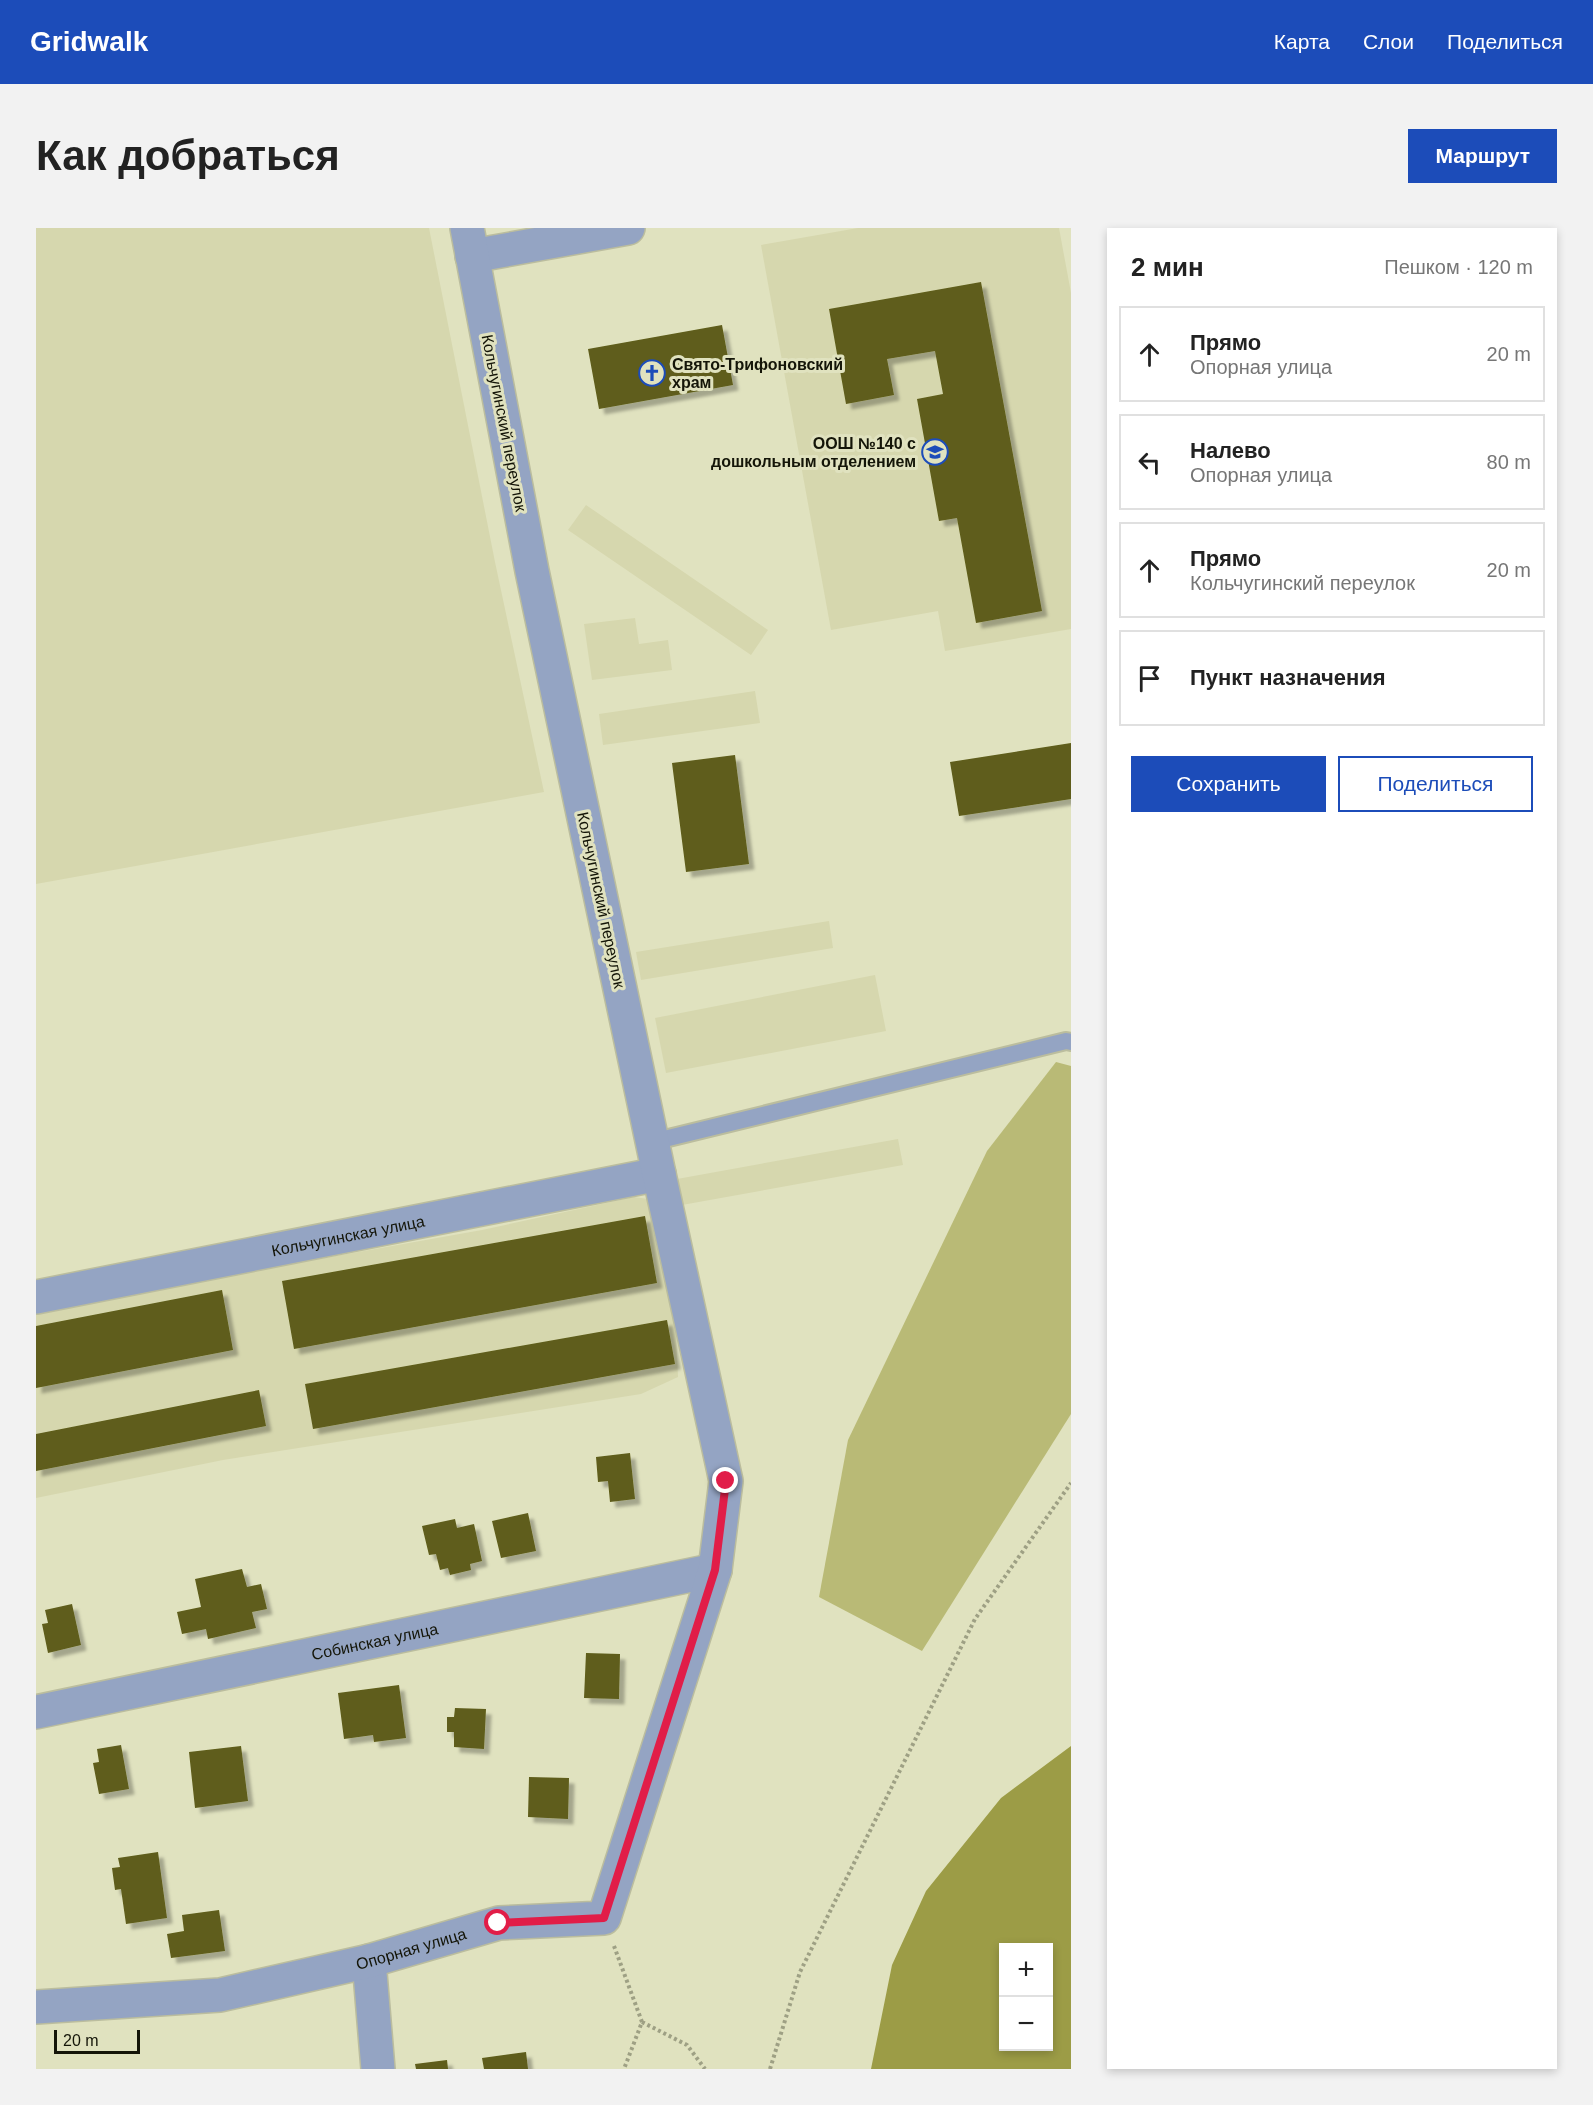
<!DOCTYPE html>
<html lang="ru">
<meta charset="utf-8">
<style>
:root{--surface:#fff;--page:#f2f2f2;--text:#222;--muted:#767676;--line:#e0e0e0;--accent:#1c4cb9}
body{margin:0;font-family:Arial,sans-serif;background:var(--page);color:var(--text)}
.controls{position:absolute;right:18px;bottom:18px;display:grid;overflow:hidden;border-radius:0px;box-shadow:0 3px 9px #0003}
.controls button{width:54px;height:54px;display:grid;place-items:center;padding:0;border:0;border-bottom:2px solid var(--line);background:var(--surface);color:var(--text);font:30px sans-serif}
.scale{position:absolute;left:18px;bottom:15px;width:86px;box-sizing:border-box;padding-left:6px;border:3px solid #141508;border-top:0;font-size:16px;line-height:21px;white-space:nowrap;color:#141508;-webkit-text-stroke:4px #e0e2bf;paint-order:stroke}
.stop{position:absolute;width:18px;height:18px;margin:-14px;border:4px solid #e11d48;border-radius:50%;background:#fff}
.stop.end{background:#e11d48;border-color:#fff;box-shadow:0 2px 6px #0008}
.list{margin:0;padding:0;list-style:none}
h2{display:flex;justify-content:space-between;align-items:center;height:78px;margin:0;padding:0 24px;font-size:26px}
h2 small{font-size:20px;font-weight:400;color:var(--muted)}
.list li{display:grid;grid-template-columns:39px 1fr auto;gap:18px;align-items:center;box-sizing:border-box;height:96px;margin:0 12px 12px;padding:0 12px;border:2px solid var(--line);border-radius:0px}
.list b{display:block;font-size:22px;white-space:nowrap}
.list p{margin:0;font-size:20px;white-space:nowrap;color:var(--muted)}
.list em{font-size:20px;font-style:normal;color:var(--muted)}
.actions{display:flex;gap:12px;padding:18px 24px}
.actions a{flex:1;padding:14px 0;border:2px solid var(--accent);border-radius:0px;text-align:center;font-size:21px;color:var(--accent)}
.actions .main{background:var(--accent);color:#fff}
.icon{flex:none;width:33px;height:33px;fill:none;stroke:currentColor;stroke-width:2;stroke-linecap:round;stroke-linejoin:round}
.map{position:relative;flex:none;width:1035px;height:1841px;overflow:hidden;border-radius:0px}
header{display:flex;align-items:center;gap:36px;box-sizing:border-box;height:84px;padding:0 30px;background:var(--accent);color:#fff}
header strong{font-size:28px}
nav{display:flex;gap:33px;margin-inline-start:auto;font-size:21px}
.intro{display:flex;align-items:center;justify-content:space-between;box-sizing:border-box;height:144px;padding:0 36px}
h1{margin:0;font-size:42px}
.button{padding:15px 27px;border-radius:0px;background:var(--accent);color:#fff;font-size:21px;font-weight:700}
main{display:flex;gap:36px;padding:0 36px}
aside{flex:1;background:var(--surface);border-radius:0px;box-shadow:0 3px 9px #0003}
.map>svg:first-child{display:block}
.built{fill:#d6d7ae}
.green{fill:#b9ba76}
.water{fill:#9c9c46;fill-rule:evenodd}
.building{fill:#5e5d1a;filter:url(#shadow)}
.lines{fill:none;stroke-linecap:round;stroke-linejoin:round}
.service-casing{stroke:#bbbd9e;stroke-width:20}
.minor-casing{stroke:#bbbd9e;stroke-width:36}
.path{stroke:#9ea084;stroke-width:4;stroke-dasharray:3 3;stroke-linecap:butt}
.service{stroke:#94a4c3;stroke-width:16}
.minor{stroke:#94a4c3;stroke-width:33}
.route{stroke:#e11d48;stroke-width:8}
.labels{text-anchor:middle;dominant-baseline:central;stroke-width:6;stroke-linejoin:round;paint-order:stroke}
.poi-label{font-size:16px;font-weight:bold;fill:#141508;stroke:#e0e2bf;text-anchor:start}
.street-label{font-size:16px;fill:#141508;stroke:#e0e2bf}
</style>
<header>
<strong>Gridwalk</strong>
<nav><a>Карта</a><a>Слои</a><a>Поделиться</a></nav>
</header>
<div class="intro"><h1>Как добраться</h1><a class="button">Маршрут</a></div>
<main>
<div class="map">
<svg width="1035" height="1841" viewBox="0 0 1035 1841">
<defs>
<filter id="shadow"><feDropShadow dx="5.5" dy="5.5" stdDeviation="1.5" flood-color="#0004"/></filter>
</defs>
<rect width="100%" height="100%" fill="#e0e2bf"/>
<!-- built -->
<path class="built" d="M0 0H393L459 334 508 564 0 656Z
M822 0H1023L1035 65V401L909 423 902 383 795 402 725 17Z
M550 277 732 402 715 427 532 302Z
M599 390 603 416 632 412 636 442 556 452 548 396Z
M719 463 724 495 567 517 563 486Z
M793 693 797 720 605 752 600 724Z
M839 747 850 803 630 845 619 790Z
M862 911 867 937 646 977 641 951Z
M598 969 612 971 628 1018 640 1105 642 1149 605 1166 187 1232 0 1270V1081L446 1002Z"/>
<!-- green -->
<path class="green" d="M1020 834 1035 838V1186L886 1423 783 1369 812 1212 951 923Z"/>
<!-- water -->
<path class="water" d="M1035 1518V1841H835L856 1737 890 1663 965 1570ZM968 1720H1012V1818H968Z"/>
<!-- building -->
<path class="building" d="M945 54 1006 383 940 395 921 290 903 293 881 171 907 166 899 123 851 131 858 167 810 176 793 81Z
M686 97 697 157 563 181 552 121Z
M1035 515V571L923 588 914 534Z
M699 527 713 636 650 644 636 535Z
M609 988 621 1055 258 1121 246 1053Z
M186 1062 197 1122 0 1160V1098Z
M631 1092 639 1136 277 1201 269 1156Z
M223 1162 230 1198 0 1243V1206Z
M594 1225 599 1271 574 1274 572 1253 562 1254 560 1229Z
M492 1285 500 1323 465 1330 456 1293Z
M419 1291 421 1300 438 1296 446 1333 434 1336 435 1342 414 1347 412 1340 404 1342 400 1326 393 1327 386 1298Z
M206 1341 211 1359 225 1356 231 1381 216 1384 220 1400 172 1411 170 1401 146 1406 141 1384 165 1379 159 1351Z
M36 1376 45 1417 12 1425 6 1396 12 1395 9 1382Z
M550 1425 584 1426 583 1471 548 1470Z
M363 1457 370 1510 338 1514 337 1507 308 1511 302 1465Z
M419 1480 450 1481 448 1521 418 1519V1504H411V1489H418Z
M85 1517 93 1561 63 1566 57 1535 63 1534 61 1521Z
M205 1518 212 1573 159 1580 153 1524Z
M493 1549 533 1550 532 1591 492 1589Z
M122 1624 131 1690 90 1696 85 1661 79 1662 76 1640 84 1639 82 1630Z
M183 1682 189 1723 135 1730 131 1706 148 1703 146 1687Z
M490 1824 492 1841H448L446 1830Z
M411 1832 412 1841H380L379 1836Z"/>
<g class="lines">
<!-- service casing -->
<g class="service-casing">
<path id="service" d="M616 914 1030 813 1035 814"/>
</g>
<!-- minor casing -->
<g class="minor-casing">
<g id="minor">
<path d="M436 28 592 0"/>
<path id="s1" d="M0 1069 623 946"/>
<path id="s2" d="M0 1484 679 1342"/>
<path d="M333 1733 342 1841"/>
<path id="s3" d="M0 1779 184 1767 333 1733 463 1695 568 1690 679 1342 690 1253 623 946 496 343 431 0"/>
</g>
</g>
<!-- path -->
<path class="path" d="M578 1718 606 1794 588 1841
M606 1794 651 1817 669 1841
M734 1841 764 1744 939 1391 1035 1255"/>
<!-- service -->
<use href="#service" class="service"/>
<!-- minor -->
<use href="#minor" class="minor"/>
</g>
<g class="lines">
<!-- route -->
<path class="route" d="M462 1695 568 1690 679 1342 690 1253"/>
</g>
<!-- icons -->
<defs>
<g id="church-ring" transform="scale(1.35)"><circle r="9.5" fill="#e0e2bf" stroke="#1c4cb9" stroke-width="1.5"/><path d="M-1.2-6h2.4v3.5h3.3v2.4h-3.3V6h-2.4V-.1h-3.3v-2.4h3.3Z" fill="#1c4cb9"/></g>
<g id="school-ring" transform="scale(1.35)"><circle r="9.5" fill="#e0e2bf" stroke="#1c4cb9" stroke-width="1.5"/><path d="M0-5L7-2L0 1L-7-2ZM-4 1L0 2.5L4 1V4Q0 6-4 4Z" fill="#1c4cb9"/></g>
</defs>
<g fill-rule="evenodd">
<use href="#church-ring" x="616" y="145"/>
<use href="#school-ring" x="899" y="224"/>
</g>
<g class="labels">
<!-- poi labels -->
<g class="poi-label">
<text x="636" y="136">Свято-Трифоновский<tspan x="636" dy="18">храм</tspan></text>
<text x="880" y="215" text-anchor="end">ООШ №140 с<tspan x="880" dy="18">дошкольным отделением</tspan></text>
</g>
<!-- street labels -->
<g class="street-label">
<text transform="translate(468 195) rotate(79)">Кольчугинский переулок</text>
<text transform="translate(565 672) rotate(78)">Кольчугинский переулок</text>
<text stroke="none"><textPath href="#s1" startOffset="318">Кольчугинская улица</textPath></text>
<text stroke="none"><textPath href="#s2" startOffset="346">Собинская улица</textPath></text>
<text stroke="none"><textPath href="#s3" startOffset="381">Опорная улица</textPath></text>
</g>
</g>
</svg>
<div class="controls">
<button>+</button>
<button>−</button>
</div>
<div class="scale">20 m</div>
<div class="stop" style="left:462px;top:1695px"></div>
<div class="stop end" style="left:690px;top:1253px"></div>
</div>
<aside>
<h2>2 мин<small>Пешком · 120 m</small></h2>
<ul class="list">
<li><svg class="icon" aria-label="ahead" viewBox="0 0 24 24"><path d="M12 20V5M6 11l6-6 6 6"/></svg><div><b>Прямо</b><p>Опорная улица</p></div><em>20 m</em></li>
<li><svg class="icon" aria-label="left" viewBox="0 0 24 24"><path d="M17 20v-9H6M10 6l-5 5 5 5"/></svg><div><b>Налево</b><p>Опорная улица</p></div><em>80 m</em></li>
<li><svg class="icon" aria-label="ahead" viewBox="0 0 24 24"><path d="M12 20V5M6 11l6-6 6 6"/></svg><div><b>Прямо</b><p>Кольчугинский переулок</p></div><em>20 m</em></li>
<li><svg class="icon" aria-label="arrive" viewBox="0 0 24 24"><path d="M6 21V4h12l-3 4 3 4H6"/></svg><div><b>Пункт назначения</b></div></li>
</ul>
<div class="actions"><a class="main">Сохранить</a><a>Поделиться</a></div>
</aside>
</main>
